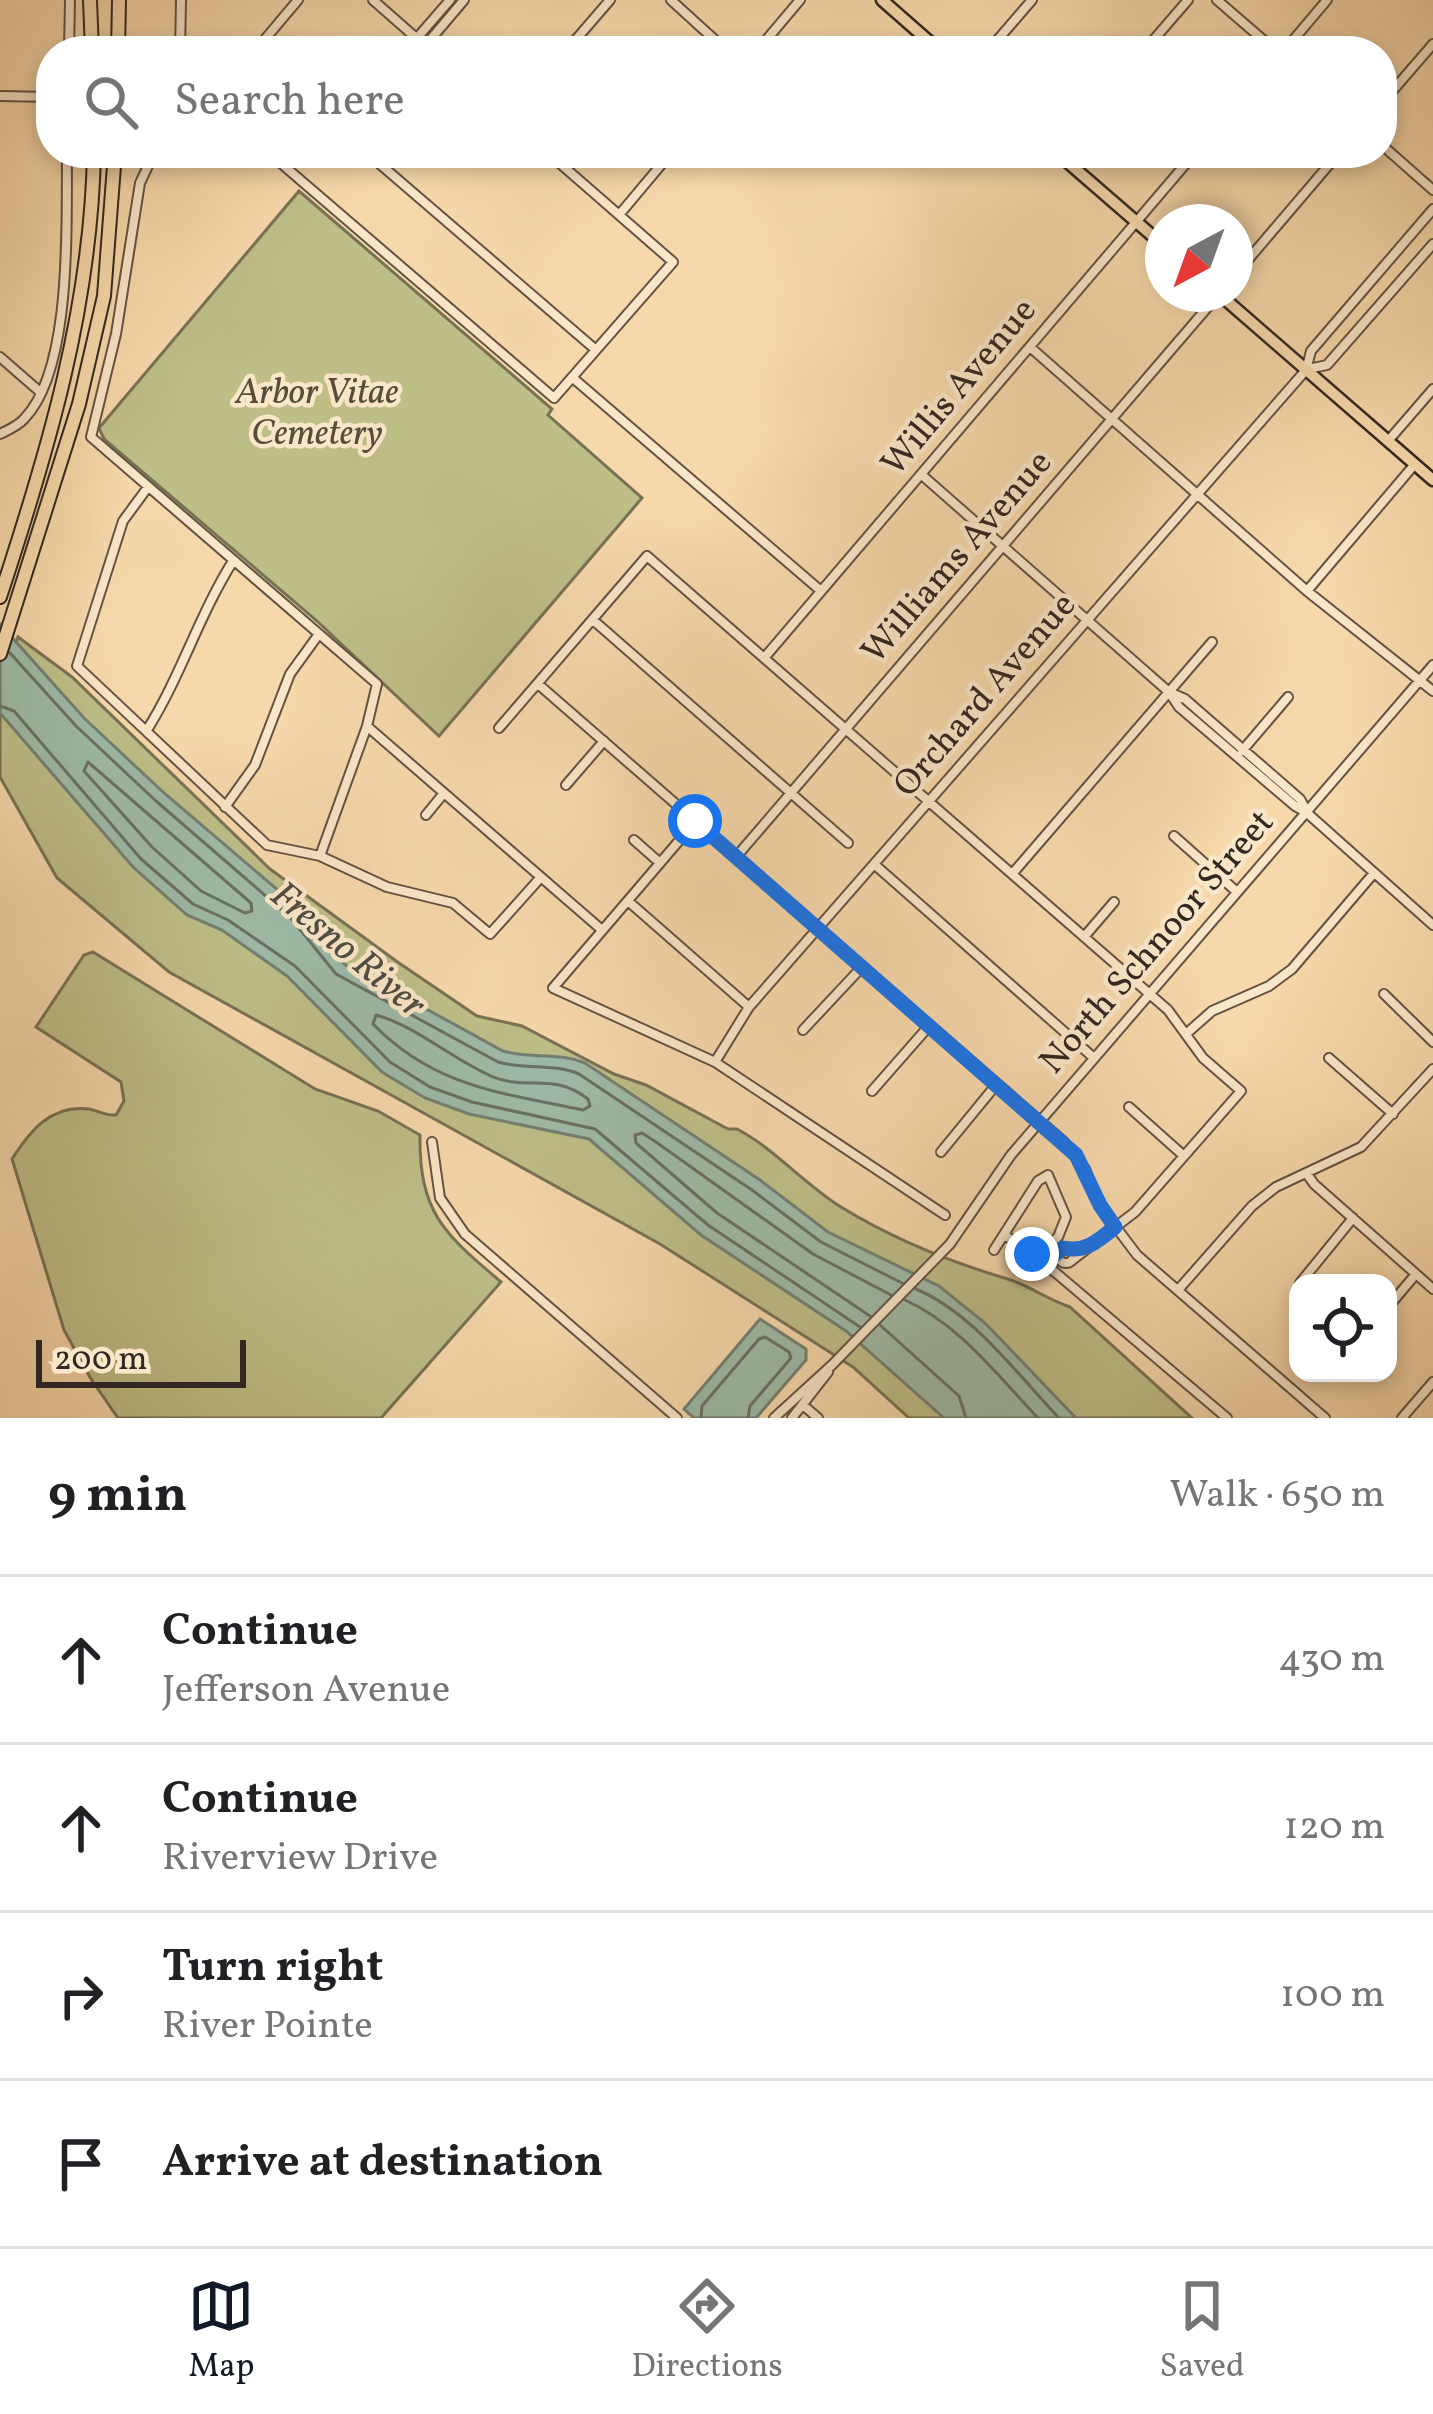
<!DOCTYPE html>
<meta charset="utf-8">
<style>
:root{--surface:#fff;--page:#f6f6f6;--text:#202124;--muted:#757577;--line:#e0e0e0;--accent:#111827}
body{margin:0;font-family:Vollkorn,serif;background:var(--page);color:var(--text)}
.controls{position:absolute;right:36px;bottom:36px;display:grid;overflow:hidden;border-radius:24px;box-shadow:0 6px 18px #0003}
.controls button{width:108px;height:108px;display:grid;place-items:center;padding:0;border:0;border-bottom:3px solid var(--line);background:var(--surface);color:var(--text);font:60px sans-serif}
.compass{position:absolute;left:1145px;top:204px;width:108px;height:108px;border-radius:50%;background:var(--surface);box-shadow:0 6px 18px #0003;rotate:221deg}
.scale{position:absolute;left:36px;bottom:30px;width:210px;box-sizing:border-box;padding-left:12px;border:6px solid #332721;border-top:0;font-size:33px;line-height:42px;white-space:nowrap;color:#332721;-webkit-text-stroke:9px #fae6c8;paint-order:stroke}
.stop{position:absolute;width:36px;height:36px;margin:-27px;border:9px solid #1a73e8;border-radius:50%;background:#fff}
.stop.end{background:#1a73e8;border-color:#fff;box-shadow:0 3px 12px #0008}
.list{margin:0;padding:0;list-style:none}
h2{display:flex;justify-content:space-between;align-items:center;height:156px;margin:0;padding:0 48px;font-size:51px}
h2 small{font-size:39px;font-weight:400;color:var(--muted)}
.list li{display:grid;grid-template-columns:78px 1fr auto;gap:36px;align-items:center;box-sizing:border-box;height:168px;padding:0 48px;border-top:3px solid var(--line)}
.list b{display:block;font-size:45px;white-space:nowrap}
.list p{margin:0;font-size:39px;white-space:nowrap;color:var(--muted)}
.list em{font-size:39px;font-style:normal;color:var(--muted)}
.icon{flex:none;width:66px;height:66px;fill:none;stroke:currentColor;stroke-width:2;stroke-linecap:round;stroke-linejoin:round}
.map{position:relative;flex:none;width:1433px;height:1418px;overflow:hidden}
.search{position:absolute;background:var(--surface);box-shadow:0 6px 18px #0003;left:36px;right:36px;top:36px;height:132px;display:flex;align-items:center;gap:30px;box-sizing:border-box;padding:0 42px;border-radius:48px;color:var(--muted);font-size:45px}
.sheet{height:828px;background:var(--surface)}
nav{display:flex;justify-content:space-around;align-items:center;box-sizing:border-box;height:168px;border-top:3px solid var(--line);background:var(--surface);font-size:33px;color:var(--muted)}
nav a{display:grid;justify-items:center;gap:6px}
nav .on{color:var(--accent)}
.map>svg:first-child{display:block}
.green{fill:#bebe87;stroke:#787254;stroke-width:3}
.water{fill:#9dbaa7;stroke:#737f71;stroke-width:3}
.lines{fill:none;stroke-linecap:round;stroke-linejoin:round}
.shore{stroke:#687064;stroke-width:3}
.minor-casing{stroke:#645343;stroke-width:12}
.major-casing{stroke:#332721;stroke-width:15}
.highway-casing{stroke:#332721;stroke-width:16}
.minor{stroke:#fae6c8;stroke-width:8}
.major{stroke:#f7d8aa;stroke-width:10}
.highway{stroke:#f7d8aa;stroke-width:12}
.route{stroke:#1a73e8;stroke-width:15}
.labels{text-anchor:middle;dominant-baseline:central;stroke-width:9;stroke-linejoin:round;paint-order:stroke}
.street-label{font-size:36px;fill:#332721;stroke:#fae6c8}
.park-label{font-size:36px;font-style:italic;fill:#564d3a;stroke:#fae6c8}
.water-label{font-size:39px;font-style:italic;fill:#4e4c42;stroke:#fae6c8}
</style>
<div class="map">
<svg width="1433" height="1418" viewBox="0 0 1433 1418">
<rect width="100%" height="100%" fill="#f7d8aa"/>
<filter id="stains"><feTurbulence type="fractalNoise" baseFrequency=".00167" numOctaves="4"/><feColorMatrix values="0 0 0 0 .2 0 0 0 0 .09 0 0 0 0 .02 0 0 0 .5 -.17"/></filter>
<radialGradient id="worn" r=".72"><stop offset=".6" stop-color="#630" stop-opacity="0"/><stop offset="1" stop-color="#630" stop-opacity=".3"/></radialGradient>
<!-- green -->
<path class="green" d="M299 191 552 409 548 415 642 498 439 736 317 621 104 439 99 428Z
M18 637 72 677 270 869 399 963 477 1016 522 1026 614 1074 646 1085 728 1129H737C775 1149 804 1184 841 1207 893 1239 953 1263 1011 1280 1031 1287 1049 1300 1070 1307L1192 1418H909L853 1367 660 1244 169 972 57 878 0 777V697Z
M93 952 315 1089 378 1111 420 1135C419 1214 445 1234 501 1282L381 1418H118L91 1379 64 1330 12 1159C30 1131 51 1104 89 1109 100 1111 105 1116 116 1115L124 1101 121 1082 36 1027 84 955Z"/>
<!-- water -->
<path class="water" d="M0 624 84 718 164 793 299 908 344 964 503 1051C531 1059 558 1052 585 1063L760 1180 828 1232 939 1286 985 1323 1076 1418H944L846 1331 701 1235 589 1139 469 1114 425 1098 382 1072 287 976 222 930 187 915 133 867 0 713Z
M760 1319 806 1349V1360L756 1418H694L684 1409Z"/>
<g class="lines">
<!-- shore -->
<path class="shore" d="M10 653 76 726 156 801 290 917 336 974 498 1062C525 1070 553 1063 579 1074L752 1190 821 1242 902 1283
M0 706 14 711 141 859 193 904 228 920 295 966 390 1062 430 1087 472 1102 595 1129 708 1225 860 1327
M88 762 251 903 252 911 245 913 201 891 152 847 84 771Z
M376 1015C416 1026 452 1059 491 1076 529 1092 551 1071 588 1099L590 1106 583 1110C502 1093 434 1087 373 1024Z
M916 1289C973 1313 1017 1374 1059 1418
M905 1300C959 1324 998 1376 1038 1418
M870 1316 717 1213 636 1143 635 1135 642 1133 656 1142 813 1254 891 1295
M880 1325 959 1396 966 1418
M701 1418 702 1406 759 1339 765 1337 789 1352 791 1358 750 1406 748 1418"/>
<!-- minor casing -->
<g class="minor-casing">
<path id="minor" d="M373 0 431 51
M671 0 727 51
M1217 0 1276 51
M417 38 450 0
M425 46 464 0
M69 51 70 0
M180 51 181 0
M255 51 298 0
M566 51 610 0
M757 51 800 0
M988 51 1032 0
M1144 51 1188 0
M1284 51 1327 0
M0 96 51 97
M1382 103 1433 44
M1382 145 1433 190
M154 153 140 183 116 334 91 437 377 684 367 726 320 856
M269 153 554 398 673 262 548 153
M367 153 596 350
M619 215 671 153
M1235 275 1339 153
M1030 347 1307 591 1433 691
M0 357 39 391
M1308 369 1327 365 1433 244
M573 378 821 591
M0 434C8 430 18 426 24 419 73 369 66 221 67 153
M1388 441 1433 389
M923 476 1169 692 1179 707 1295 806 1306 812 1433 925
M148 487 123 521 77 666 267 845 320 856 387 887 453 903 490 934 541 877
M1307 591 1415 464
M593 620 848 843
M765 657 1195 153
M538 684 1063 1141 1085 1169 1100 1206 1137 1255 1325 1418
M1169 692 1185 699 1300 799 1306 810
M368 727 602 930
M499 728 647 556 1168 1010 1203 1058 1241 1091 1135 1212 1071 1261
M147 730C181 676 199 615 233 561
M1242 751 1288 697
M566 785 604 741
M225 807 255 765 290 674 319 634
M426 815 444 793
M696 821 553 988 715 1062 945 1215
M1174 836 1237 892
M634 840 660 863
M736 857 1219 294
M874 864 1094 1058
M1013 873 1212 642
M628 901 749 1007
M1084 937 1114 902
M1384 994 1433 1042
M803 1030 862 967
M1186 1034 1212 1011 1269 986 1292 969 1374 873
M1329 1058 1393 1114
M715 1062 749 1007 1306 370 1311 351 1433 209
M872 1091 929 1026
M1129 1107 1184 1156
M432 1142 440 1198 465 1234 677 1418
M941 1152 996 1085
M1307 1174 1314 1184 1433 1289
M1005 1235 1056 1273 1227 1418
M1058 1255a8 8 0 1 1 16 0a8 8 0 1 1-16 0Z
M994 1250 1038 1181 1048 1175 1066 1217 1058 1237 1036 1257
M1300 1283 1353 1218
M1178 1290 1252 1206 1276 1187 1361 1147 1433 1069
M1388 1307 1416 1274
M803 1405 818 1418
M774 1418 832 1365 950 1244 1011 1155 1433 665
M792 1418 828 1372
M1402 1418 1433 1382"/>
</g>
<!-- major casing -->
<g class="major-casing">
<path id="major" d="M882 0 940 51
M1057 153 1163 245
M1219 294 1433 480"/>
</g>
<!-- highway casing -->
<g class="highway-casing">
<path id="highway" d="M90 0 92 51
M118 51 119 0
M0 597C48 451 91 307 94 153
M0 654 79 404 104 296 115 153"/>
</g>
<!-- minor -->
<use href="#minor" class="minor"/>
<!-- major -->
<use href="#major" class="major"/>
<!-- highway -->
<use href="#highway" class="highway"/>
</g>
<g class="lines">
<!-- route -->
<path class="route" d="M695 821 1076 1155 1100 1205 1115 1227C1098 1241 1085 1253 1063 1248L1044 1263 1032 1254"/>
</g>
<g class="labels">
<!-- street labels -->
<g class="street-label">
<text transform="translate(960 388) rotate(-50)">Willis Avenue</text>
<text transform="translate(958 558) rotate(-49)">Williams Avenue</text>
<text transform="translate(986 696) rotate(-49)">Orchard Avenue</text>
<text transform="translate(1158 943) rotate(-49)">North Schnoor Street</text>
</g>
<!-- park labels -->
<g class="park-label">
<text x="317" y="394">Arbor Vitae<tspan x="317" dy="41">Cemetery</tspan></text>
</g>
<!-- water labels -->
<g class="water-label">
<text transform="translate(347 951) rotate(40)">Fresno River</text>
</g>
</g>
<rect width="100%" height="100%" filter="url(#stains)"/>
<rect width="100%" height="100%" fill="url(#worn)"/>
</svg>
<div class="controls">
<button><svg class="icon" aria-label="locate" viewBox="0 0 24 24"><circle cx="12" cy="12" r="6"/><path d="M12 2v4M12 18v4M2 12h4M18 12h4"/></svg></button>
</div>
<svg class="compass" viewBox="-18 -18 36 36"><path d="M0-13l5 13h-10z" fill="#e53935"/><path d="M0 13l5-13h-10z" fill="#757577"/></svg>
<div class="scale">200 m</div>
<div class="stop" style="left:695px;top:821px"></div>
<div class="stop end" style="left:1032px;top:1254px"></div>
<div class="search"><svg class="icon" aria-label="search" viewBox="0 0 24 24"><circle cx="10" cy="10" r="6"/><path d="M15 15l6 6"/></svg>Search here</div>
</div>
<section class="sheet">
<h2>9 min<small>Walk · 650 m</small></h2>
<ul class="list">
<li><svg class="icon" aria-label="ahead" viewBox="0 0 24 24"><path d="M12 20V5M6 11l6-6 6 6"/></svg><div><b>Continue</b><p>Jefferson Avenue</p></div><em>430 m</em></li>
<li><svg class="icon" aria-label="ahead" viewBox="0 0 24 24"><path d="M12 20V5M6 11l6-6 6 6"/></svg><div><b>Continue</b><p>Riverview Drive</p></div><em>120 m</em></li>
<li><svg class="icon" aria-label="right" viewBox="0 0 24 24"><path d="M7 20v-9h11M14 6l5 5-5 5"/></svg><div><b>Turn right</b><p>River Pointe</p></div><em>100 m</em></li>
<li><svg class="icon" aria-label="arrive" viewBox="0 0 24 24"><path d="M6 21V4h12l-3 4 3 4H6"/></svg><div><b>Arrive at destination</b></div></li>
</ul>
</section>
<nav>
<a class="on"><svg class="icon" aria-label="map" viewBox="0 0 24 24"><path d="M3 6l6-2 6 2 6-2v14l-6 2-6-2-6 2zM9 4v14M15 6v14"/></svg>Map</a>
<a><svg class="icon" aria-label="directions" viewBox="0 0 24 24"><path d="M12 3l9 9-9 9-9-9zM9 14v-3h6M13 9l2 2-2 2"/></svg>Directions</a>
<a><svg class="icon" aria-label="saved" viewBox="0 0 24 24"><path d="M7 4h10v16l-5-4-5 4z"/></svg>Saved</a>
</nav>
